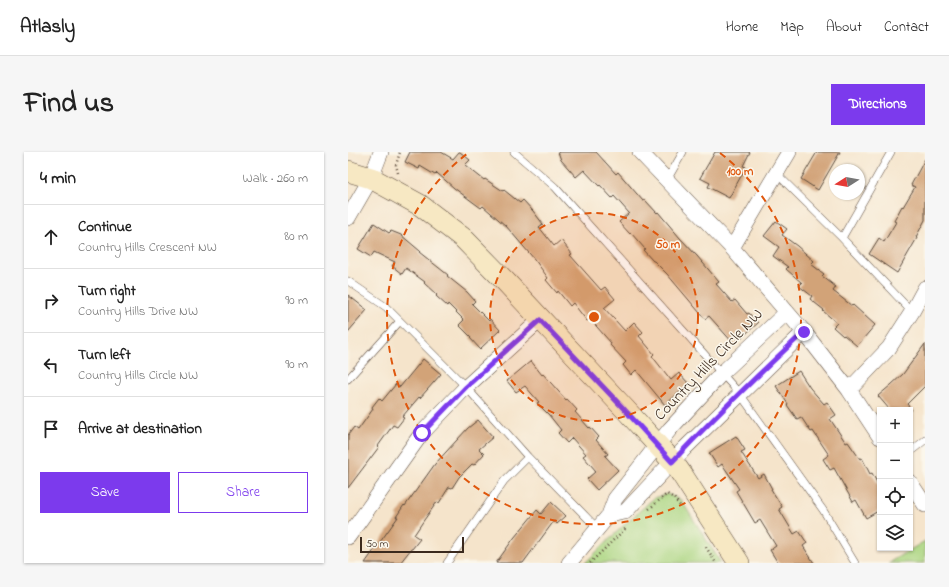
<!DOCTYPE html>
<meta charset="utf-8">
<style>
:root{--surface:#fff;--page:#f6f6f6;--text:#222;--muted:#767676;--line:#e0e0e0;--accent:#7c3aed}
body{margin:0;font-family:"Indie Flower",sans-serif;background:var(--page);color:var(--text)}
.controls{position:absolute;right:12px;bottom:12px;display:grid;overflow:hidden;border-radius:0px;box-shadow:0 1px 3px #0004}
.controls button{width:36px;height:36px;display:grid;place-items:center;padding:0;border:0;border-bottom:1px solid var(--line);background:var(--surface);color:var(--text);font:20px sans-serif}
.compass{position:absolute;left:481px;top:12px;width:36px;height:36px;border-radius:50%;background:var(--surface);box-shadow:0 1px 3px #0004;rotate:259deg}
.scale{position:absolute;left:12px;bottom:10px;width:104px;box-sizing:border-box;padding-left:4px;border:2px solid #3b2a1e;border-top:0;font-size:11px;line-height:14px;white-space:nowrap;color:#3b2a1e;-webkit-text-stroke:3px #fbf7ec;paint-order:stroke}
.stop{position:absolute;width:12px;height:12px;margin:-9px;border:3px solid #7c3aed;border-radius:50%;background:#fff}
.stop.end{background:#7c3aed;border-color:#fff;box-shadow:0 1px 4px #0008}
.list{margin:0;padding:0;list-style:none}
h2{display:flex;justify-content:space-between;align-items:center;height:52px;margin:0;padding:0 16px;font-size:17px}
h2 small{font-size:13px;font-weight:400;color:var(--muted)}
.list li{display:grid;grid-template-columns:26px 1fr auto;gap:12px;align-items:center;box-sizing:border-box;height:64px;padding:0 16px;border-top:1px solid var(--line)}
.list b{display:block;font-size:15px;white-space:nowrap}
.list p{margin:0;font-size:13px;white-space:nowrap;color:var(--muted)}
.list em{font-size:13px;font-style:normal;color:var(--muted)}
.actions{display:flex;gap:8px;padding:12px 16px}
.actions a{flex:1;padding:9px 0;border:1px solid var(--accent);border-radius:0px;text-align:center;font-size:14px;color:var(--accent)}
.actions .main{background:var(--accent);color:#fff}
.icon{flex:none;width:22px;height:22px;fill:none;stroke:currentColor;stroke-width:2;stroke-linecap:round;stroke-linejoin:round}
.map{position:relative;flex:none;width:577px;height:411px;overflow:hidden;border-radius:0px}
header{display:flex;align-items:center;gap:24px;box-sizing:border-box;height:56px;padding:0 20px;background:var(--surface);border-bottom:1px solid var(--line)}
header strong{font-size:19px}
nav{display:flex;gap:22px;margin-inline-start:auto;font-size:14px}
.intro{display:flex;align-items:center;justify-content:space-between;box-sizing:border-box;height:96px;padding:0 24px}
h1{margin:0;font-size:28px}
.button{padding:10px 18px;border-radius:0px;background:var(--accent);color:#fff;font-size:14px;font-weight:700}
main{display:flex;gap:24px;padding:0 24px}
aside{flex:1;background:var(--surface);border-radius:0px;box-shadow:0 1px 3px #0004}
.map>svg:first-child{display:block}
.green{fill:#abd581;stroke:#738050}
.building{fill:#d2a378}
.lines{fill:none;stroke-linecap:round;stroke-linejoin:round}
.lane-casing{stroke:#574638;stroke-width:8}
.street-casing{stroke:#574638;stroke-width:16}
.secondary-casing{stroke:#574638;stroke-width:22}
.path{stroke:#574638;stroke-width:2.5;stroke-dasharray:1 3;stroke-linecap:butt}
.lane{stroke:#fff;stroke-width:7}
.street{stroke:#fff;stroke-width:15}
.secondary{stroke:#f7e8c3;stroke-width:21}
.route{stroke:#7c3aed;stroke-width:5}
.ring{fill:none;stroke:#df570d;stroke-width:2;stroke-dasharray:7 5}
.labels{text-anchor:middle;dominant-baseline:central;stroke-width:3;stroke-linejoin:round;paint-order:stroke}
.street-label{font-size:16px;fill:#3b2a1e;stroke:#fbf7ec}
.centre{fill:#df570d;stroke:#fbf7ec;stroke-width:2}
.ring-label{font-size:12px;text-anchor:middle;font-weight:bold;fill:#df570d;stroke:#fbf7ec;stroke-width:3;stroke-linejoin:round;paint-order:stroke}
</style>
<header>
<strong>Atlasly</strong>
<nav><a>Home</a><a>Map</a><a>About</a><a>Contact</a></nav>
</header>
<div class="intro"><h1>Find us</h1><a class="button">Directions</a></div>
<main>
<aside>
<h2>4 min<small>Walk · 260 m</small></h2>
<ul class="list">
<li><svg class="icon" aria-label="ahead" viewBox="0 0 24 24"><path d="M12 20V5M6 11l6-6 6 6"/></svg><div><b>Continue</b><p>Country Hills Crescent NW</p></div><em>80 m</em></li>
<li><svg class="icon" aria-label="right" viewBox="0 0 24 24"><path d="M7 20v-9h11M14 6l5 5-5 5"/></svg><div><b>Turn right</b><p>Country Hills Drive NW</p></div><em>90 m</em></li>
<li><svg class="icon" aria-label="left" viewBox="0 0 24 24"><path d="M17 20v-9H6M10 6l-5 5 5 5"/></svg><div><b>Turn left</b><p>Country Hills Circle NW</p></div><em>90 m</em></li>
<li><svg class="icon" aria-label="arrive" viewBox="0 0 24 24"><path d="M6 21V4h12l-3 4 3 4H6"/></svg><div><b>Arrive at destination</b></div></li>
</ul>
<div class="actions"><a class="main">Save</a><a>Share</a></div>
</aside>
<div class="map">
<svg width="577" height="411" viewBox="0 0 577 411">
<rect width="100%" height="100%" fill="#fbf7ec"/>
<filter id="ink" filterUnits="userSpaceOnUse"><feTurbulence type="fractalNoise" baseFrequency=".025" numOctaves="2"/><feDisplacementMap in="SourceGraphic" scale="8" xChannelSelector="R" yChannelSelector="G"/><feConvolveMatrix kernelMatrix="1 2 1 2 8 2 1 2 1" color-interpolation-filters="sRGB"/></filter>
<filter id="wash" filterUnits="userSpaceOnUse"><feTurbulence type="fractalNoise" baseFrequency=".012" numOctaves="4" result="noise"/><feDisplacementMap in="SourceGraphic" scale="16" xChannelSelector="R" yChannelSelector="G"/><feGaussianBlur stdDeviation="0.9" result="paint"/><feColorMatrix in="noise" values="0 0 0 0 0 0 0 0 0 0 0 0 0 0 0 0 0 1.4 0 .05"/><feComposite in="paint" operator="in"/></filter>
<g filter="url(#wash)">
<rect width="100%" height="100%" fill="#f5e4cb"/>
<!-- green -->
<path class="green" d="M319 342 333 348 373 411H237L273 376 306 346Z
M577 389V411H540Z"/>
<g id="blocks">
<!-- building -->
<path class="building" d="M62 0H93L105 7 111 0H112L122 8 117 13 136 28 137 27 155 39 156 38 172 51 175 48 185 59 195 72 191 75 206 94 213 88 224 102 222 103 253 138 257 135 267 147 256 156 277 179 286 170 295 180 291 184 306 202 304 204 323 228 331 221 341 232 317 253 288 218 283 223 275 213 278 210 262 193 263 191 242 167 239 169 225 151 222 154 210 139 209 141 198 128 200 126 187 108 158 74 135 54 133 56 106 36 89 21 87 23 72 14 71 17 57 10Z
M210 0H248L268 22 270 20 295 49 297 48 309 61 310 60 332 86 349 104 371 130 368 132 384 150 387 148 399 162 401 161 410 171 386 192 361 164 357 167 319 122 306 109H305L295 98 297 97 283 81 282 82 271 70 281 61 266 44 264 46 252 33 251 34 236 18 228 25 213 8Z
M367 0H402L395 14 398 15 381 46 360 35 362 31 352 26Z
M469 0H492L470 38 453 27Z
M577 7V68L568 85 569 86 549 121 521 102 531 86 536 90 548 70 546 69 554 54 555 55 567 35 563 33Z
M428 69 439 77 434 83 449 94 466 109 463 112 476 122 474 124 488 135 485 139 504 154 505 153 527 173 509 194 496 183 495 184 485 175 489 171 475 159 476 158 462 147 464 144 451 134 454 131 438 117 440 115 425 104 431 95 416 84Z
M26 71 41 81 43 79 53 83 72 99 71 100 100 123 99 124 119 140 127 149 124 152 141 169 142 167 152 178 132 197 122 186 123 185 111 173 116 168 100 152 99 154 88 144 89 143 76 131 77 130 58 116 54 122 44 114 47 110 26 100 23 105 10 97Z
M0 143 19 158 0 180Z
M577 192V234L559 252 564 258H542L530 244 543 233 555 222Z
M75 207 93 222 72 246 71 245 54 265 56 266 49 275 45 273 30 294 31 295 0 336V283L6 275 10 278 25 257 24 255 31 246 34 249 48 232 52 235Z
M183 209 194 223 195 222 218 248 219 247 229 258 227 260 241 276 242 275 251 285 248 288 260 302 257 304 270 318 249 338 239 327 248 319 235 304 238 302 224 286 219 291 210 281 213 278 201 263 189 251 191 250 177 234 168 240 159 229Z
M451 219 462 236 476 252 479 250 488 263 482 267 498 291 500 290 512 307 514 306 522 322 524 321 532 336V358L518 366 508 348 505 350 486 316 482 318 475 307 481 303 465 279 463 280 453 265 449 267 439 253 440 252 428 234Z
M130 268 145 285 131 297 136 302 126 313 124 312 111 325 104 336 101 335 91 351 89 350 76 368 66 383 72 387 64 397H63L52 411H17L50 365H48L56 353 57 354 87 312 120 276Z
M388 284 397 298 393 300 410 326 416 322 424 337H423L434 355 431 357 446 382 451 379 459 391 455 394 466 411H430L422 398 428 394 412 368 407 371 388 339 391 337 374 312 370 315 361 301Z
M203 350 218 364 209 372 206 369 175 411H148L166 386 189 358 193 362Z"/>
</g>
</g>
<g filter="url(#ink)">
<use href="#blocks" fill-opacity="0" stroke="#574638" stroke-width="1"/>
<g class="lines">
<!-- lane casing -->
<g class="lane-casing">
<path id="lane" d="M166 0 207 35 392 242 475 358 507 411
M429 22 494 86 564 160
M319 28 335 0
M494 86 543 0
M0 129 38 155 118 235 180 305 250 377
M0 227 52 169
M562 300 577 288
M99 411 156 329 180 305"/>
</g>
<!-- street casing -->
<g class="street-casing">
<path id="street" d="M292 0 384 96 456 180 501 238 532 285
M0 66 23 26 33 0
M384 96 441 0
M501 238 541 196 564 160 577 136
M562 330 577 353
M261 363 277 360 337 296 456 180
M0 385 74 281 118 235 192 168
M221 411 261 363 267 347 322 277 374 221 439 160"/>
</g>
<!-- secondary casing -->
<g class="secondary-casing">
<path id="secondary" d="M0 19 23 26 72 53 115 86 158 130 277 257 325 310 335 324 391 411"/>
</g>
<!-- path -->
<path class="path" d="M50 21 48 13 52 0
M301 357 319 342 326 346 332 354
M358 395 368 411
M242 411 279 375"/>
<!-- lane -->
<use href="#lane" class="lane"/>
<!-- street -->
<use href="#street" class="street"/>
<!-- secondary -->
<use href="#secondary" class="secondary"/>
</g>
</g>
<g class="lines" filter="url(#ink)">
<!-- route -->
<path class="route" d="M74 281 118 235 192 168 276 257 324 310C366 265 411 222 456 180"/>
</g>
<!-- distance rings -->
<circle cx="246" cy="165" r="104" fill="#df570d" fill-opacity=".12"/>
<g class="ring">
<circle cx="246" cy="165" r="104"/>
<path d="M372 1A207 207 0 1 1 120 1"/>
</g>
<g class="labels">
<!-- street labels -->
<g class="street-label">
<text transform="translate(361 213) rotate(-46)">Country Hills Circle NW</text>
</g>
</g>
<circle cx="246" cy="165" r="6" class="centre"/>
<g class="ring-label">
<text x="392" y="23">100 m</text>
<text x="320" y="96">50 m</text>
</g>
</svg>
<div class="controls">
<button>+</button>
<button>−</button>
<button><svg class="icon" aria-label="locate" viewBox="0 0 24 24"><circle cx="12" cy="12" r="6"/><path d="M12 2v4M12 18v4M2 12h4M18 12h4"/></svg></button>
<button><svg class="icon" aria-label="layers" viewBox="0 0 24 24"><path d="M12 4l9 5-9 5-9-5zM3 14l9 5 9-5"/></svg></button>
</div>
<svg class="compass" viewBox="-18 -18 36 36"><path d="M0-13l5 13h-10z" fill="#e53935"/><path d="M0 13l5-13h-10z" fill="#767676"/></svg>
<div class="scale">50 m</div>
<div class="stop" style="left:74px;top:281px"></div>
<div class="stop end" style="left:456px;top:180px"></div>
</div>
</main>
